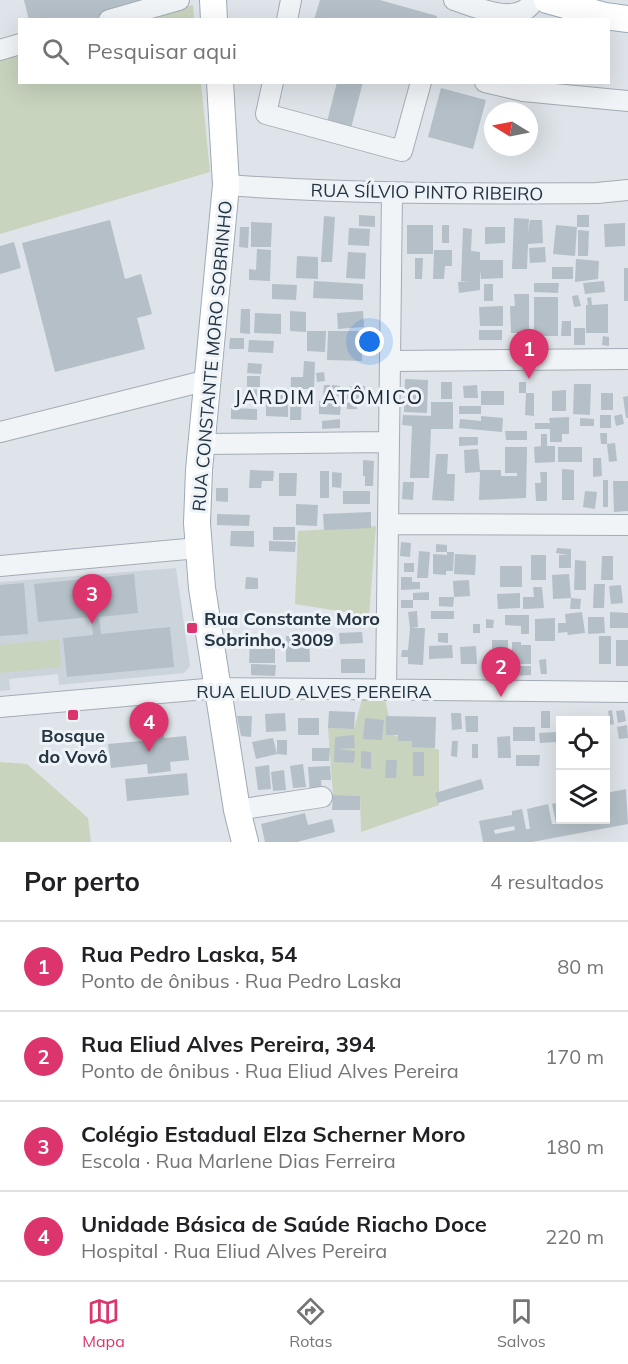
<!DOCTYPE html>
<html lang="pt">
<meta charset="utf-8">
<style>
:root{--surface:#fff;--page:#f6f6f6;--text:#202124;--muted:#757577;--line:#e0e0e0;--accent:#dc356d}
body{margin:0;font-family:Mulish,sans-serif;background:var(--page);color:var(--text)}
.controls{position:absolute;right:18px;bottom:18px;display:grid;overflow:hidden;border-radius:0px;box-shadow:0 6px 24px #0002}
.controls button{width:54px;height:54px;display:grid;place-items:center;padding:0;border:0;border-bottom:2px solid var(--line);background:var(--surface);color:var(--text);font:30px sans-serif}
.compass{position:absolute;left:484px;top:102px;width:54px;height:54px;border-radius:50%;background:var(--surface);box-shadow:0 6px 24px #0002;rotate:280deg}
.you{position:absolute;left:370px;top:342px;width:21px;height:21px;margin:-15px;border:4px solid #fff;border-radius:50%;background:#1a73e8;box-shadow:0 0 0 9px #1a73e833}
.badge{display:grid;place-items:center;width:39px;height:39px;border-radius:50%;background:var(--accent);color:#fff;font-size:20px;font-weight:700}
.pin{position:absolute;translate:-50% -50px;filter:drop-shadow(0 2px 3px #0008)}
.pin::after{content:'';position:absolute;top:32px;width:21px;height:18px;background:inherit;clip-path:polygon(0 0,100% 0,50% 100%)}
.list{margin:0;padding:0;list-style:none}
h2{display:flex;justify-content:space-between;align-items:center;height:78px;margin:0;padding:0 24px;font-size:26px}
h2 small{font-size:20px;font-weight:400;color:var(--muted)}
.list li{display:grid;grid-template-columns:39px 1fr auto;gap:18px;align-items:center;box-sizing:border-box;height:90px;padding:0 24px;border-top:2px solid var(--line)}
.list b{display:block;font-size:22px;white-space:nowrap}
.list p{margin:0;font-size:20px;white-space:nowrap;color:var(--muted)}
.list em{font-size:20px;font-style:normal;color:var(--muted)}
.icon{flex:none;width:33px;height:33px;fill:none;stroke:currentColor;stroke-width:2;stroke-linecap:round;stroke-linejoin:round}
.map{position:relative;flex:none;width:628px;height:842px;overflow:hidden}
.search{position:absolute;background:var(--surface);box-shadow:0 6px 24px #0002;left:18px;right:18px;top:18px;height:66px;display:flex;align-items:center;gap:15px;box-sizing:border-box;padding:0 21px;border-radius:0px;color:var(--muted);font-size:22px}
.sheet{height:438px;background:var(--surface)}
nav{display:flex;justify-content:space-around;align-items:center;box-sizing:border-box;height:84px;border-top:2px solid var(--line);background:var(--surface);font-size:16px;color:var(--muted)}
nav a{display:grid;justify-items:center;gap:3px}
nav .on{color:var(--accent)}
.map>svg:first-child{display:block}
.built{fill:#ccd4db}
.green{fill:#c8d4be}
.building{fill:#b4bfc7;fill-rule:evenodd}
.lines{fill:none;stroke-linecap:round;stroke-linejoin:round}
.minor-casing{stroke:#a3acb4;stroke-width:22}
.major-casing{stroke:#9cabb6;stroke-width:28}
.minor{stroke:#f1f4f7;stroke-width:20}
.major{stroke:#fff;stroke-width:26}
.poi-dot{fill:#dc356d;stroke:#edf3f7;stroke-width:2}
.labels{text-anchor:middle;dominant-baseline:central;stroke-width:6;stroke-linejoin:round;paint-order:stroke}
.street-label{font-size:18px;fill:#253542;stroke:#edf3f7}
.poi-label{font-size:18px;font-weight:bold;fill:#253542;stroke:#edf3f7;text-anchor:start}
.neighbourhood-label{font-size:20px;letter-spacing:1.5px;fill:#182632;stroke:#edf3f7}
</style>
<div class="map">
<svg width="628" height="842" viewBox="0 0 628 842">
<rect width="100%" height="100%" fill="#dee4e9"/>
<!-- built -->
<path class="built" d="M176 568 190 666 184 673 59 685 58 674 9 679 10 690 0 691V582Z"/>
<!-- green -->
<path class="green" d="M193 5 194 19H142Z
M19 54 20 82 201 83 210 172 0 234V59Z
M376 526 369 616 295 604 298 531Z
M59 639 61 667 0 673V645Z
M362 699H385L393 735 439 750V805L361 832 360 796 333 795 328 728 354 729Z
M0 762 27 764 88 818 91 842H0Z"/>
<!-- building -->
<path class="building" d="M24 0H156V1L90 20H29Z
M320 0H380L437 16 436 20H314Z
M337 82H363L350 132 326 126Z
M441 88 486 100 473 149 428 137Z
M359 215 375 216V227L359 226Z
M577 215H589V227H577Z
M324 216 335 217 332 262H321Z
M514 218 529 219 528 233 530 220H542L543 243 528 244 527 269H512Z
M110 220 125 279 141 274 152 314 137 318 145 349 55 372 22 243Z
M251 222 272 223 271 247H251Z
M625 223V246L605 247 604 224Z
M407 225H433V254H407Z
M442 225H449V243H442Z
M556 225 577 227 575 256 553 254Z
M240 227H249L248 248 239 247Z
M485 227H505V243L485 244Z
M349 228 370 229 369 246 348 245Z
M463 228 472 229 471 251 480 252V260H503V278L481 279 480 270V290L459 293 458 282 470 281H461Z
M578 230 589 231 588 256H578Z
M14 242 21 268 0 274V246Z
M545 247 546 262 530 263 529 248Z
M257 249 271 250 270 281 249 280V269L256 270Z
M434 250H452V266H445L444 279H433Z
M348 252 366 253 365 279 346 278Z
M297 256 318 257V279L296 278Z
M415 258H423L422 279H415Z
M576 259 599 261 598 279 575 282Z
M552 267H573V279H552Z
M624 268H628V301H624Z
M314 281 363 284V300L313 298Z
M604 281 605 292 585 294 583 283Z
M534 283H559L558 293 534 292Z
M272 284 297 285 296 300 272 299Z
M484 284H493V301H484Z
M514 294H529V333H511L510 306H515Z
M578 295 581 306 574 307 572 296Z
M534 297H558V336H534Z
M591 297 592 305 608 304V333H586V305H588L587 298Z
M503 306V326H480L479 307Z
M241 309H250V334L240 333Z
M290 311 306 312V332L290 331Z
M363 311 364 327 338 329 337 313Z
M255 313 281 314V334L254 333Z
M562 321H571V336H561Z
M574 328H585V345H574Z
M479 330H502V340H479Z
M307 331H326L325 352 307 351Z
M328 331H362V361L327 360Z
M603 336 609 337V346L602 345Z
M230 338H244V349H229Z
M249 340 274 341 273 353 248 352Z
M304 361 315 362 314 389H302L301 420H290L291 377H303Z
M248 363 262 364 261 374 247 373Z
M324 372 325 381 317 382 316 373Z
M247 376H260V387H247Z
M405 379 428 380 427 413 404 412Z
M441 382H452V399H441Z
M519 382H526V393H519Z
M574 384H591L590 415 573 414Z
M324 385H330L329 397 323 396Z
M332 385 340 386 339 396 332 395Z
M477 385 478 398H464L463 386Z
M365 386V398L346 399 345 387Z
M247 389 261 390V400H247Z
M566 390V411H552V391Z
M481 391H504V405H481Z
M526 393H534V416L525 415Z
M601 393H613V410H601Z
M266 394 288 395V417L266 416Z
M628 396V418H626L623 397Z
M319 401 341 402 340 415 319 414Z
M357 402V409H347V403Z
M431 402H453V429H431L429 478H410L412 426 402 425 403 415 431 416Z
M459 406H481V414H459Z
M231 408 257 409V420L231 419Z
M622 414 624 424 616 426 614 416Z
M600 415H611V428H600Z
M481 416 503 418 502 432 459 428 460 419 481 421Z
M569 417V434H562V442H550V429H535V423H550L549 418Z
M580 418 594 419V426H580Z
M340 419V428L322 429V421Z
M505 431H527V440H506Z
M600 433H607V444H601Z
M541 434H547V446H555V462L535 463 534 447 541 446Z
M459 437H478V445L459 446Z
M615 443 617 461 609 462 607 444Z
M505 447H527L526 498 479 500 480 472 465 473 464 450 478 449 480 470H501V476H517V473H505Z
M558 447H582V462H558Z
M436 454H448L447 474H455L454 501 432 500Z
M593 458H601L602 476 593 477Z
M363 460 374 461 373 486H365V476H363Z
M562 469 574 470V500H562Z
M250 470 274 471 273 481H262L261 488H249Z
M320 471H329V498H320Z
M332 472 342 473 341 488 332 487Z
M540 472H547V501H536L535 483H541Z
M279 473H297L296 496H279Z
M603 480H608V507H603Z
M613 481H628V511L614 512Z
M403 482H414L413 500 402 499Z
M216 488H228V502L216 501Z
M343 491H370V504H343Z
M585 491 597 492 595 509 583 507Z
M296 504 318 505 317 526 296 525Z
M371 512V528L324 530 323 514Z
M217 514 250 515 249 526 217 525Z
M273 527H295V540H273Z
M231 531H254V547L230 546Z
M269 541 296 542 295 552 269 551Z
M401 542 411 543 410 557 400 556Z
M436 544 447 545V552H436Z
M557 548 571 549V568H559V555H568L556 553Z
M419 551 430 552 428 578H417Z
M447 552H454L453 571H446V575L433 574V554L447 555Z
M455 554 476 555 475 575 454 574Z
M531 555H546V580H531Z
M602 556H613V580H601Z
M575 560 586 561V590H574Z
M404 563H414V572H404Z
M500 566H522V587H500Z
M134 574 138 613 99 617 101 634 170 627 174 667 67 677 63 638 93 635 91 617 38 622 34 584Z
M569 574 571 598 553 599 552 575Z
M246 577 258 578V589H245Z
M401 577H412V582H420V589L401 590Z
M469 580 470 596 454 597 453 581Z
M24 583 28 634 0 636V585Z
M594 584H605L604 608H593Z
M621 585 623 603 611 604 609 586Z
M533 587H542L544 608 523 609V597H534Z
M429 592V600H413V608H401V600H413V593Z
M520 593V608L498 609 497 594Z
M439 597H454L453 607 439 606Z
M571 598 581 599 580 609H570Z
M417 611 418 627 412 628H425L423 665 408 664V657H401L402 650H408L410 628 408 612Z
M431 611H454V619H431Z
M582 612 585 633 568 635 567 632 558 633V623H566L565 614Z
M610 612 628 613V628H610Z
M345 613H364V627H345Z
M505 615H529V634H521V626L505 625Z
M588 617H604L605 633 588 634Z
M555 618V641H535V619Z
M486 619 494 620 493 628H486Z
M473 624H480V633H473Z
M362 632 363 643 340 644 339 633Z
M438 633H448V643L438 642Z
M286 636H309L310 662H286Z
M599 636H611V664H599Z
M232 638H248V648H232Z
M250 640 275 641V663H249Z
M492 640H508V653H492Z
M616 640H628V666H616Z
M512 642H521V645H531V664H512Z
M452 645 453 658 429 659V646Z
M476 646 477 664H461L460 647Z
M341 659H365V673H341Z
M546 659 547 674H541L539 660Z
M251 664 276 665 275 676 251 675Z
M515 666H531V675L515 676Z
M612 710 614 724 610 725 608 711Z
M624 710 626 721 618 723 616 711Z
M329 711 355 712 354 729 328 728Z
M541 711H550V728H541Z
M285 713 286 731 266 732 265 714Z
M451 713H461L462 729 452 730Z
M162 715 164 738 186 736 189 760 170 762 171 771 148 774 147 764 111 768 108 744 152 740 149 717Z
M237 716H252L251 737 241 736Z
M386 716 436 717 435 748 412 747V741H398V735H386Z
M465 716H478V732H466Z
M298 718H319V735H298Z
M365 718 384 720 382 740 363 739Z
M627 725 628 738 619 739 617 727Z
M513 727H535V741H513Z
M557 732V742L540 743 539 733Z
M354 735 355 748 336 749 355 751 354 763 334 762 335 737Z
M510 736 511 758H498L497 737Z
M273 738 277 754V740H287V755L277 754 256 759 252 742Z
M452 741H458L457 757 451 756Z
M472 744H478V758H472Z
M312 748H330L329 761H312Z
M361 751 371 752V769L361 768Z
M413 752H424V776H413Z
M516 755H540L539 766H516Z
M386 760H397L396 778H385Z
M303 764 306 787 293 788 290 766Z
M269 765 271 789 258 790 255 767Z
M330 766 331 780H321L322 794H310L308 767Z
M284 770 286 790 273 791 271 772Z
M187 773 189 795 127 801 125 779Z
M481 779 484 789 438 803 435 793Z
M626 789 628 824 532 842H483L479 821 512 815V811L522 809 526 829H530L527 809 548 804 552 824H556L552 804 560 802V820H606V814H608L606 793ZM514 826 515 830 495 834 494 830Z
M333 795 360 796V810H332Z
M305 813 308 825 332 819 335 832 297 842H265L261 824Z"/>
<g class="lines">
<!-- minor casing -->
<g class="minor-casing">
<path id="minor" d="M454 0C476 7 519 28 534 0
M109 20 179 0
M287 20 291 0
M0 50 20 44
M273 82 266 114 402 151 421 82
M485 82 523 91 628 101
M226 185C350 194 473 194 597 193L628 190
M390 361 628 359
M0 432 208 380
M202 444 389 442
M388 524 628 525
M0 566 198 548
M386 690 392 193
M0 707 217 688 628 692
M237 810 322 797"/>
</g>
<!-- major casing -->
<g class="major-casing">
<path id="major" d="M213 0 214 20
M547 0 605 16 628 19
M220 82 226 185 199 470 197 523 202 588 237 810 245 842"/>
</g>
<!-- minor -->
<use href="#minor" class="minor"/>
<!-- major -->
<use href="#major" class="major"/>
</g>
<!-- markers -->
<g class="poi-dot">
<rect x="186" y="622" width="12" height="12" rx="3"/>
<rect x="67" y="709" width="12" height="12" rx="3"/>
</g>
<g class="labels">
<!-- street labels -->
<g class="street-label">
<text transform="translate(427 192) rotate(1)">RUA SÍLVIO PINTO RIBEIRO</text>
<text transform="translate(212 356) rotate(-85)">RUA CONSTANTE MORO SOBRINHO</text>
<text x="314" y="691">RUA ELIUD ALVES PEREIRA</text>
</g>
<!-- poi labels -->
<g class="poi-label">
<text x="204" y="618">Rua Constante Moro<tspan x="204" dy="21">Sobrinho, 3009</tspan></text>
<text x="73" y="735" text-anchor="middle">Bosque<tspan x="73" dy="21">do Vovô</tspan></text>
</g>
<!-- neighbourhood labels -->
<g class="neighbourhood-label">
<text x="329" y="396">JARDIM ATÔMICO</text>
</g>
</g>
</svg>
<div class="controls">
<button><svg class="icon" aria-label="locate" viewBox="0 0 24 24"><circle cx="12" cy="12" r="6"/><path d="M12 2v4M12 18v4M2 12h4M18 12h4"/></svg></button>
<button><svg class="icon" aria-label="layers" viewBox="0 0 24 24"><path d="M12 4l9 5-9 5-9-5zM3 14l9 5 9-5"/></svg></button>
</div>
<svg class="compass" viewBox="-18 -18 36 36"><path d="M0-13l5 13h-10z" fill="#e53935"/><path d="M0 13l5-13h-10z" fill="#757577"/></svg>
<div class="you"></div>
<div class="pin badge" style="left:529px;top:379px">1</div>
<div class="pin badge" style="left:501px;top:697px">2</div>
<div class="pin badge" style="left:92px;top:624px">3</div>
<div class="pin badge" style="left:149px;top:752px">4</div>
<div class="search"><svg class="icon" aria-label="search" viewBox="0 0 24 24"><circle cx="10" cy="10" r="6"/><path d="M15 15l6 6"/></svg>Pesquisar aqui</div>
</div>
<section class="sheet">
<h2>Por perto<small>4 resultados</small></h2>
<ul class="list">
<li><span class="badge">1</span><div><b>Rua Pedro Laska, 54</b><p>Ponto de ônibus · Rua Pedro Laska</p></div><em>80 m</em></li>
<li><span class="badge">2</span><div><b>Rua Eliud Alves Pereira, 394</b><p>Ponto de ônibus · Rua Eliud Alves Pereira</p></div><em>170 m</em></li>
<li><span class="badge">3</span><div><b>Colégio Estadual Elza Scherner Moro</b><p>Escola · Rua Marlene Dias Ferreira</p></div><em>180 m</em></li>
<li><span class="badge">4</span><div><b>Unidade Básica de Saúde Riacho Doce</b><p>Hospital · Rua Eliud Alves Pereira</p></div><em>220 m</em></li>
</ul>
</section>
<nav>
<a class="on"><svg class="icon" aria-label="map" viewBox="0 0 24 24"><path d="M3 6l6-2 6 2 6-2v14l-6 2-6-2-6 2zM9 4v14M15 6v14"/></svg>Mapa</a>
<a><svg class="icon" aria-label="directions" viewBox="0 0 24 24"><path d="M12 3l9 9-9 9-9-9zM9 14v-3h6M13 9l2 2-2 2"/></svg>Rotas</a>
<a><svg class="icon" aria-label="saved" viewBox="0 0 24 24"><path d="M7 4h10v16l-5-4-5 4z"/></svg>Salvos</a>
</nav>
